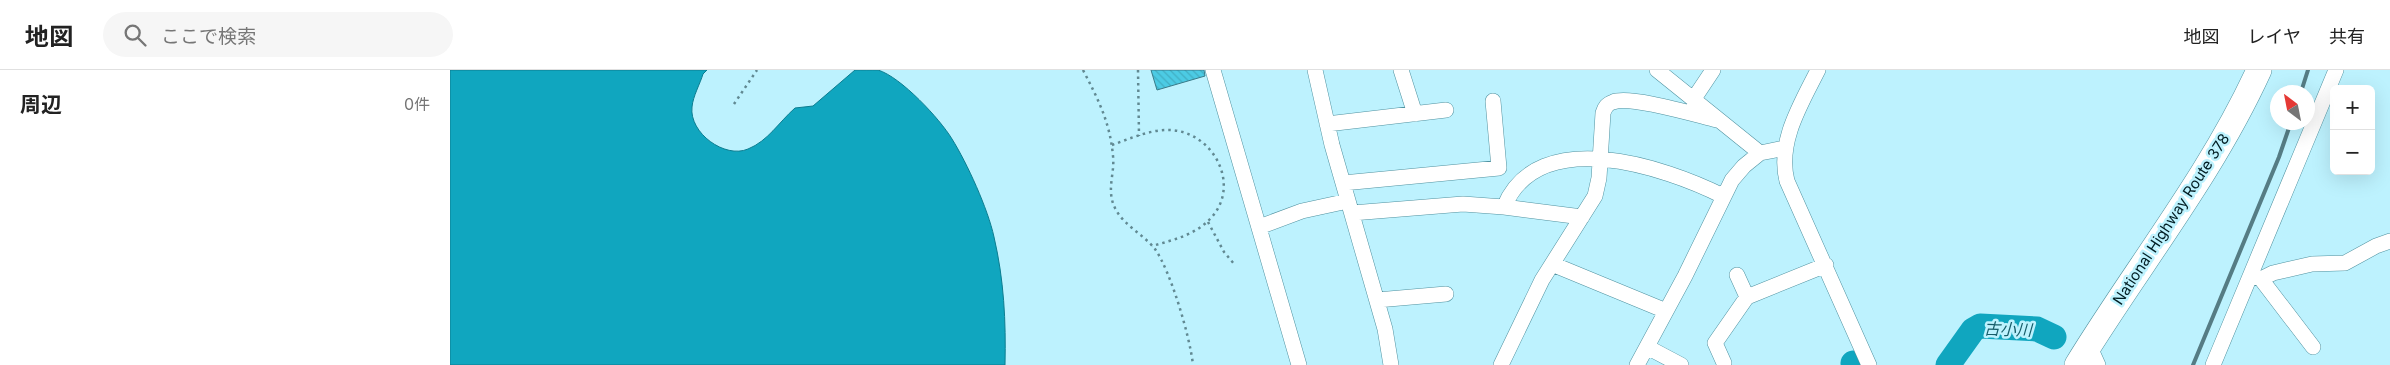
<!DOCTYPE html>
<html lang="ja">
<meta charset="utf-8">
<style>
:root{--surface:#fff;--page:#f6f6f6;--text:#222;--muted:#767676;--line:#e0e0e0}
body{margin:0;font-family:Inter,"Noto Sans JP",sans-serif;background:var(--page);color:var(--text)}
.controls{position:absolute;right:15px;top:15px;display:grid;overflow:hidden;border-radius:8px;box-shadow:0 5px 20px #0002}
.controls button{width:45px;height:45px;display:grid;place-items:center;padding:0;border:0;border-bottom:1px solid var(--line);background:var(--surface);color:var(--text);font:25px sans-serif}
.compass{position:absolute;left:1820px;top:15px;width:45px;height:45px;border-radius:50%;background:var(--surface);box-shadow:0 5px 20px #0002;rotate:328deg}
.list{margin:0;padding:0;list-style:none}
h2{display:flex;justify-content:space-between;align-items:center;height:65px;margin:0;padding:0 20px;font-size:21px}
h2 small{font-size:16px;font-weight:400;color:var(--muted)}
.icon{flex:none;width:28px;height:28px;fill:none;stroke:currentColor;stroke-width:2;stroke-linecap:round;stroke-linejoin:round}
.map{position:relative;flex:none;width:1940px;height:295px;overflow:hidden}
header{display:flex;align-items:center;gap:30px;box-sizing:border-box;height:70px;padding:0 25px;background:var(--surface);border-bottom:1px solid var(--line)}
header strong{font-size:24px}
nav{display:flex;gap:28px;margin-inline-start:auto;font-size:18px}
.search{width:350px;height:45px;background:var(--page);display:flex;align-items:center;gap:12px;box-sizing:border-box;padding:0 18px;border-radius:28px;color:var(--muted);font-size:19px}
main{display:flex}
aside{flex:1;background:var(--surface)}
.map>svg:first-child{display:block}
.water{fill:#10a6bf;stroke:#0c7d90}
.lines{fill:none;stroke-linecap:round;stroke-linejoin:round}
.river{stroke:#10a6bf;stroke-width:25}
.building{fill:url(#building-back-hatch);stroke:#397b89}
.minor-casing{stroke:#5092a0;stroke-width:16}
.trunk-casing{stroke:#5092a0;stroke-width:26}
.path{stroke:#618992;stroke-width:2.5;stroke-dasharray:2.5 4;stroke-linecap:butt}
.minor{stroke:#fff;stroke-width:15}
.trunk{stroke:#fff;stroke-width:25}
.rail{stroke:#557c84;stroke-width:4}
.labels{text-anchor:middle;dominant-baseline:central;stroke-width:5;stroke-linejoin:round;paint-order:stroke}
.street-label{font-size:15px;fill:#021d23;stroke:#bdf2fe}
.water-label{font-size:16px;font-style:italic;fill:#175d6a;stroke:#bdf2fe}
</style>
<header>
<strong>地図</strong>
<div class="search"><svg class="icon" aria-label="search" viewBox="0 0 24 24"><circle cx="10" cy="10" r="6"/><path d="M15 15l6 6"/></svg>ここで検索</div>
<nav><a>地図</a><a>レイヤ</a><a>共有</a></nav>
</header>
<main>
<aside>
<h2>周辺<small>0件</small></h2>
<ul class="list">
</ul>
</aside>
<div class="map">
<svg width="1940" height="295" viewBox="0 0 1940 295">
<defs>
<pattern id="building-back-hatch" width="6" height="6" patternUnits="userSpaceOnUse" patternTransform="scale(1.25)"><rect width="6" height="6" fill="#4ccbe4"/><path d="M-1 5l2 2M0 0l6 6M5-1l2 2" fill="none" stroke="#41aec3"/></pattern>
</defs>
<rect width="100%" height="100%" fill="#bdf2fe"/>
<!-- water -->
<path class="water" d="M0 0H257L253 4C250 14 243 26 242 37 239 63 275 89 298 79 318 71 329 52 345 38L363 36 405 0C412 0 421 0 428 0 451 7 490 49 502 69 517 93 538 139 544 167 554 210 556 251 555 295H0Z"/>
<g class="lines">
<!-- river -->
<path class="river" d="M1403 293 1407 295
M1498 295 1523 260 1530 256 1587 259 1604 267"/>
</g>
<!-- building -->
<path class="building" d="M701 0H754L755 6 707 20Z"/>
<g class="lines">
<!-- minor casing -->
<g class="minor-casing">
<path id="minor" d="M763 0 849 295
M865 0 882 75 935 259 941 295
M951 0 965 44
M1207 0 1310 83
M1368 0C1351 34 1327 72 1337 111L1419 295
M1243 30 1263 0
M877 54 996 40
M893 113 1049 98 1043 31
M1054 137C1088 54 1215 97 1273 126
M902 143 1013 134 1054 137 1132 147
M809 157 852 141 898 131
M1102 194 1216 241
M1801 204 1811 209 1823 203 1862 194 1895 193 1926 176 1940 171
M1287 205 1297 227
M1811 209 1863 277
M927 230 996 224
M1639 275 1648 295
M1197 277 1231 295
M1274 293 1265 273 1297 227 1376 195
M1051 295 1092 210 1145 126 1149 108 1153 43C1155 37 1157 34 1163 32 1180 25 1246 45 1267 50
M1187 295 1235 206 1282 110 1294 96 1310 83 1335 78
M1763 295 1886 0"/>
</g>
<!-- trunk casing -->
<g class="trunk-casing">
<path id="trunk" d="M1627 295C1687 197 1761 105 1809 0"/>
</g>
<!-- path -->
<path class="path" d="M633 0C648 29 660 52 663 86 665 104 656 120 665 138 673 155 693 164 705 179 721 202 740 267 743 295
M688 0 689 66
M284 34 307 0
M662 75C679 69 699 60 717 60 762 59 793 115 760 149 745 165 723 170 702 176
M758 152 774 182 785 195"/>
<!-- minor -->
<use href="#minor" class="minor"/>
<!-- trunk -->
<use href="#trunk" class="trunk"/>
<!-- rail -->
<path class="rail" d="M1851 22 1858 0
M1743 295 1829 87 1841 52"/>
</g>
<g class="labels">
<!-- street labels -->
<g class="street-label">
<text transform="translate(1721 149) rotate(-57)">National Highway Route 378</text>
</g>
<!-- water labels -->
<g class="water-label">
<text transform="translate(1558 259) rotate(2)">古小川</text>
</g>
</g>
</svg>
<div class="controls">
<button>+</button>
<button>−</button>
</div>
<svg class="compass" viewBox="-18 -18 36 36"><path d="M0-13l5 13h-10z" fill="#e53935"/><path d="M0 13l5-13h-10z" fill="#767676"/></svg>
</div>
</main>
